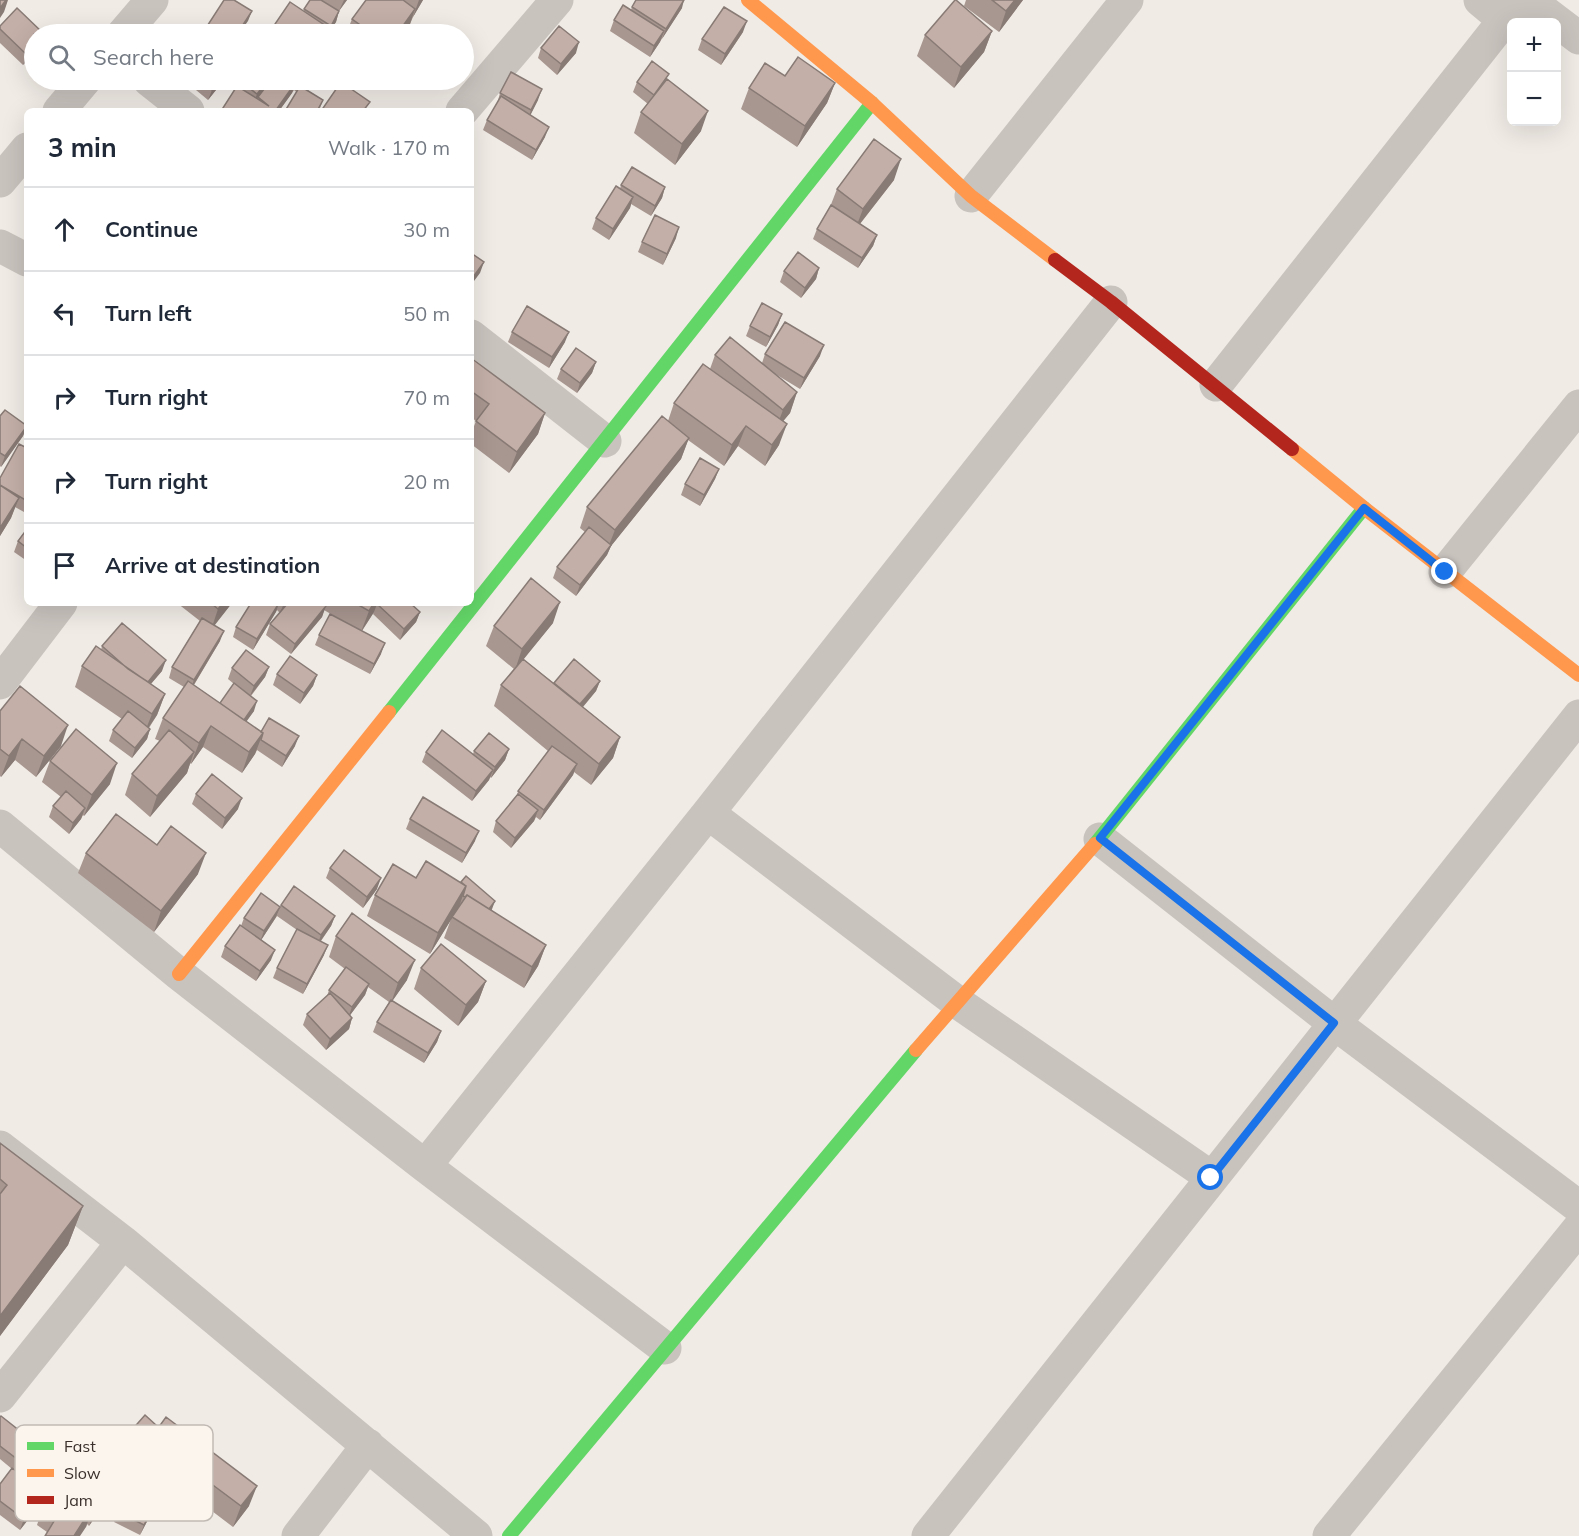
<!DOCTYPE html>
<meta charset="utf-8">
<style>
:root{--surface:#fff;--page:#f6f6f7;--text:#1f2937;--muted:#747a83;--line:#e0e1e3}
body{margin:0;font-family:Mulish,sans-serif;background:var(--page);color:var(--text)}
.controls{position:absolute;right:18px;top:18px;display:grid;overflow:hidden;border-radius:9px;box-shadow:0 6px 24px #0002}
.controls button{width:54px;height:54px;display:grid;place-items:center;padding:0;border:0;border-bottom:2px solid var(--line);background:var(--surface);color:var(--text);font:30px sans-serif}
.stop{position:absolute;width:18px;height:18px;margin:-14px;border:4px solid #1a73e8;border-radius:50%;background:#fff}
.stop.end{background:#1a73e8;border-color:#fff;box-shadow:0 2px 6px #0008}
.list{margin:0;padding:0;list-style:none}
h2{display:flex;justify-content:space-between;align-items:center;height:78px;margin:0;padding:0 24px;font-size:26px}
h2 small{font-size:20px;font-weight:400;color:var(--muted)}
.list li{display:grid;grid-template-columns:39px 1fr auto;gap:18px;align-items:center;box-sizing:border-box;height:84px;padding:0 24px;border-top:2px solid var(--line)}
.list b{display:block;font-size:22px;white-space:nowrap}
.list em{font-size:20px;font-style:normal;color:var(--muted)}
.icon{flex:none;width:33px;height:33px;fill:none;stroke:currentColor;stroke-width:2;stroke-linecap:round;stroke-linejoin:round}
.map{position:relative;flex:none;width:1579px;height:1536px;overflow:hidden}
.search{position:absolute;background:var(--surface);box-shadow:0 6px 24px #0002;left:24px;top:24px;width:450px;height:66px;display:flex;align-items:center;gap:15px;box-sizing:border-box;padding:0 21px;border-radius:33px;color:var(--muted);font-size:22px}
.panel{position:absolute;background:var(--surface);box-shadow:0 6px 24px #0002;left:24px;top:108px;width:450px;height:498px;border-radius:9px}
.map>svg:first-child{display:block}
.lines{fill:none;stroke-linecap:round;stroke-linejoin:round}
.street{stroke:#c9c3be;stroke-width:33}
.fast{stroke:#63d668;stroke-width:14}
.slow{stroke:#ff974d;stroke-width:14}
.jam{stroke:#b3261e;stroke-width:14}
.wall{fill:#a89690}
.shaded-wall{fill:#887a75}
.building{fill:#c3afa7;stroke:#887a75;stroke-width:1.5}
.route{stroke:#1a73e8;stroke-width:8}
.key{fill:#fbf5ee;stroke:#c1bab4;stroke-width:1.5}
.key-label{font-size:16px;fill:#3b302b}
</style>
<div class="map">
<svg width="1579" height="1536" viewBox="0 0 1579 1536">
<rect width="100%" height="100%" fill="#f0ebe5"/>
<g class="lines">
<!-- street -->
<path class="street" d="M1480 0 1504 20
M1529 0 1579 38
M123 34 152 0
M149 80 188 111
M59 111 85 80
M462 111 557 0
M0 181 27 149
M971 196 1127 0
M0 246 27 260
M471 336 605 441
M1216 385 1520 0
M1445 572 1579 406
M0 683 61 603
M708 813 957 1002 1211 1177
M0 826 179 974 425 1166 665 1348
M1100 839 1334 1023 1579 1207
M0 1147 123 1242 476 1536
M425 1166 708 813 1111 302
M0 1396 123 1242
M298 1536 368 1445
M928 1536 1579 716
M1329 1536 1579 1228"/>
<!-- fast -->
<path class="fast" d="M389 712 872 103
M1095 844 1364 508
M509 1536 916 1050"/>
<!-- slow -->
<path class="slow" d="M748 0 872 103 971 196 1055 260
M1292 449 1364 508 1579 675
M179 974 389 712
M916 1050 1095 844"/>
<!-- jam -->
<path class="jam" d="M1055 260 1111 302 1292 449"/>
</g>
<!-- wall -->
<path class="wall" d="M321 0H347L339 11 336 22 331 30 338 34H271L275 24 304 11V9Z
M366 0H423L413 17 407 31 412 34H346L352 19Z
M966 0H1023L999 32 964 6Z
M632 7 682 8 650 57 610 31 614 20 631 10Z
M0 26 44 34 23 65 0 43Z
M992 31 984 52 954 88 917 56 925 35Z
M743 32 721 65 698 50 702 39Z
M541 48 576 53 557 75 538 58Z
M785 76 835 83 827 103 797 147 741 109 749 88Z
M668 79 701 131 675 165 634 133 641 112 648 104 633 92 637 82Z
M192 80H224L208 100 190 85Z
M241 80H315L306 89 323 100 319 111 294 90 292 93 279 111H221L237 87Z
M328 80H351L345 85 337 88Z
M500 93 538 100 530 115 545 137 532 160 483 130 487 120 497 104Z
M894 180 860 224 877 235 873 246 858 268 813 239 817 229 830 207 837 189Z
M621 185 665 187 662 198 651 216 631 204 630 208 609 240 592 229 596 218 620 189Z
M676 238 663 265 638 252 642 242Z
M819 268 816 279 801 298 780 282 784 271Z
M782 314 778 325 766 347 746 336 750 326Z
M512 332 565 342 549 368 508 342Z
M765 354 820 356 800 389 772 372 797 392 790 413 783 421 779 445 765 466 738 446 724 466 688 440 681 459 611 546 607 555 576 596 553 578 557 567 585 532 580 528 587 507 668 421 674 403 710 369 715 355 762 363Z
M471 358 545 413 538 434 509 473 471 444V434L476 421 471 417Z
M596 362 592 373 577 393 557 379 561 369Z
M0 416 27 426 23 436 1 467 0 466Z
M27 448V506L24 512 15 507 11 518 0 536V478Z
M719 469 715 479 700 506 681 495 685 484Z
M27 529V561L14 552 18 541Z
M177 603H232L214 625 220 641 194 685 220 703 234 684 228 679 232 668 269 667 265 677 251 696 254 711 246 721 261 732 295 746 282 767 257 750 255 754 242 773 203 747 191 764 190 763 187 773 150 817 125 795 132 774 160 741 155 739 163 718 184 687 169 678 172 667 200 621Z
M251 603H410L420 612 416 622 400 640 373 614 374 612 362 631 381 654 370 674 315 645 319 635 346 623 324 610 322 617 291 654 266 635 270 624 280 613 277 610 253 650 233 637 236 627Z
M553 623 523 659 554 683 600 681 596 691 583 707 620 737 613 758 591 785 574 772 573 775 540 820 536 817 534 821 511 848 493 832 496 821 517 796 518 791 548 751 494 706 501 685 514 669 486 646 494 626Z
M102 646 162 671 151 684 165 694 157 715 149 728 150 729 147 739 132 758 109 741 113 730 122 719 75 687 82 666 101 650Z
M277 674 317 675 313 686 300 704 273 685Z
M0 711 61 746 36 777 15 760 1 777 0 776Z
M509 749 505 760 491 778 490 777 489 780 472 801 422 762 426 752 473 754 474 751Z
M50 761 110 784 84 816 83 815 81 819 69 834 49 817 53 806 61 797 42 782Z
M196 794 238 809 222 829 192 804Z
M410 819 475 841 462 863 406 829Z
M157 845 198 874 154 932 78 873 86 853Z
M426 861 492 911 546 945 538 966 524 988 444 938 451 919 430 954 367 916 375 895 416 878Z
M330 868 377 889 363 908 326 878Z
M281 905 335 916 331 926 321 941 324 955 303 994 273 978 277 968 297 930 277 916 261 940 271 960 256 981 221 957 225 946 241 926 244 918 280 907Z
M336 936 407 980 392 1001 441 1031 437 1042 424 1063 373 1032 377 1022 389 1002 368 987 365 995 350 1015 352 1018 349 1029 326 1050 303 1025 307 1014 327 996 329 990 345 969 329 957Z
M421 968 486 981 478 1002 458 1026 414 989Z
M0 1143 83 1206 68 1245 0 1336Z
M0 1417 35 1443 31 1453 17 1472 33 1484 40 1466 74 1455 104 1452 100 1463 95 1469 105 1502 89 1526 87 1524 86 1527 47 1532 37 1525 44 1504 49 1498 44 1494 41 1503 20 1530 0 1515V1484L12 1469 0 1459Z
M166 1417 249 1506 233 1527 183 1489 163 1514 154 1507 140 1535 114 1522 118 1512 136 1493 124 1485 132 1464Z
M156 1425 152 1436 130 1461 119 1450 123 1440Z"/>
<!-- shaded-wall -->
<path class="shaded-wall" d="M6 0H8L4 12 0 18V8Z
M344 0H347L339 11Z
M419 0H423L413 17Z
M684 0 682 8 662 39 666 29Z
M1015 0H1023L999 32 1006 11Z
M415 9 408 30 405 34 402 27Z
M252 11 248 21 239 34H237Z
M339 11 336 22 327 34 331 26Z
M747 21 743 32 721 65 725 54Z
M664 31 660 42 650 57 654 46Z
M992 31 984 52 954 88 961 67Z
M579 42 576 53 557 75 561 64Z
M34 47V54L23 65 27 55Z
M220 80H224L208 100 212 90Z
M268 80H272L258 97 253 105 257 94Z
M309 80H315L300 96 304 85Z
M343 80H351L339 91Z
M296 82 292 93 279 111H275Z
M835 83 827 103 797 147 805 126Z
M542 89 538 100 528 120 531 110Z
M708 111 701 131 675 165 682 144Z
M549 127 545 137 532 160 536 150Z
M901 159 894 180 855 230 863 209Z
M665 187 662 198 651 216 655 206Z
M633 197 630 208 609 240 613 229Z
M679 227 676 238 663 265 667 254Z
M877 235 873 246 858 268 862 258Z
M484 262 480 273 471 285V280Z
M819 268 816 279 801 298 805 288Z
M782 314 778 325 766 347 770 337Z
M569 332 565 342 549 368 552 357Z
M824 345 820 356 800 389 804 378Z
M596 362 592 373 577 393 580 383Z
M797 392 790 413 775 431 783 410Z
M545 413 538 434 509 473 517 452Z
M787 424 779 445 765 466 772 445Z
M27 426 23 436 1 467 5 456Z
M746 426 738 446 724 466 732 445Z
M689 438 681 459 611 546 607 555 576 596 580 585 607 550 615 530Z
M719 469 715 479 700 506 704 495Z
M19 498 11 518 0 536V528Z
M560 602 553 623 515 670 522 649Z
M223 603H232L211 630 218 609Z
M279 603 276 612 253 650 257 639Z
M284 603H290L280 613Z
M374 603H379L377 604 374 612 361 632 369 611Z
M326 606 322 617 291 654 295 644Z
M420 612 416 622 400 640 404 629Z
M224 631 220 641 190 691 194 680Z
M385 643 381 654 370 674 374 664Z
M166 660 162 671 142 694 146 683Z
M269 667 265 677 250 696 254 686Z
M317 675 313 686 300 704 304 693Z
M600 681 596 691 571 721 575 710Z
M165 694 157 715 144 734 152 714Z
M257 701 254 711 239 732 243 721Z
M68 725 61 746 36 777 44 756Z
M211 726 203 747 191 764 199 743Z
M150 729 147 739 132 758 135 748Z
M263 733 255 754 242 773 249 752Z
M299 736 295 746 282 767 286 756Z
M620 737 613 758 591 785 599 764Z
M22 739 15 760 1 777 9 756Z
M509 749 505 760 491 778 495 767Z
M194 752 187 773 150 817 157 796Z
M117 763 110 784 84 816 92 795Z
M577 764 573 775 540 820 544 810Z
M493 770 489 780 472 801 476 791Z
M242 798 238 809 222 829 225 818Z
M85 808 81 819 69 834 73 823Z
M538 810 534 821 511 848 515 838Z
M479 831 475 841 462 863 466 853Z
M206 853 198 874 154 932 161 911Z
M381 878 377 889 363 908 367 897Z
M466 886 459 907 430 954 438 933Z
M495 901 491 912 484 914Z
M280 907 276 917 260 942 264 931Z
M335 916 331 926 317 946 321 935Z
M328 945 324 955 303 994 307 984Z
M546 945 538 966 524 988 532 967Z
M275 950 271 960 256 981 260 971Z
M415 960 407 980 391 1003 398 983Z
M486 981 478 1002 458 1026 466 1005Z
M369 984 365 995 348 1018 352 1007Z
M352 1018 349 1029 326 1050 330 1039Z
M441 1031 437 1042 424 1063 428 1053Z
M83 1206 68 1245 0 1336V1316Z
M156 1425 152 1436 130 1461 134 1450Z
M35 1443 31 1453 17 1473 21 1462Z
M104 1452 100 1463 86 1483 90 1472Z
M190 1468 183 1489 163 1514 171 1493Z
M113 1482 105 1502 89 1526 97 1505Z
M257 1486 249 1506 233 1527 241 1506Z
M44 1493 41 1503 20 1530 24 1519Z
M155 1504 151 1514 140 1535 144 1525Z
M93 1506 86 1527 80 1536H74Z"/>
<!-- building -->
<path class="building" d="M0 0H6L0 8Z
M224 0H234L252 11 237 34H202Z
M310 0H321L339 11 331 26 304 9Z
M366 0H403L415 9 402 27 412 34H373L352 19Z
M636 0H684L666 29 632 7Z
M955 0H956L992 31 961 67 925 35Z
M992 0H1015L1006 11Z
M290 2 338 34H290L275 24Z
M623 5 664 31 654 46 614 20Z
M724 7 747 21 725 54 702 39Z
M17 8 44 34H34V47L27 55 0 29V26Z
M559 26 579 42 561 64 541 48Z
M798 57 835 83 805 126 749 88 765 63 785 76Z
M652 61 669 74 654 95 637 82Z
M511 72 542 89 531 110 500 93Z
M667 79 708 111 682 144 641 112Z
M199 80H220L212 90Z
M241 80H268L257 94 240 81Z
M271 80H293L296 82 276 110 273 109 272 111H221L237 86 269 106 258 97Z
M298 80H309L304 85Z
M341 82 370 102 363 111H321Z
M300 86 323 100 317 111H285Z
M501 96 549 127 536 150 487 120Z
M874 139 901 159 863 209 837 189Z
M632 167 665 187 655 206 621 185Z
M616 186 633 197 613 229 596 218Z
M831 205 877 235 862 258 817 229Z
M655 215 679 227 667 254 642 242Z
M798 252 819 268 805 288 784 271Z
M471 253 484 262 471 280Z
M762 303 782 314 770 337 750 326Z
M527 306 569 332 552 357 512 332Z
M785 322 824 345 804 378 765 354Z
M730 337 797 392 783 410 715 355Z
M576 348 596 362 580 383 561 369Z
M471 358 545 413 517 452 476 421 489 404 471 391Z
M703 364 787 424 772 445 746 426 732 445 674 403Z
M5 410 27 426 5 456 0 453V416Z
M662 416 689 438 615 530 587 507Z
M19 444 27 448V501L0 485V478Z
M700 458 719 469 704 495 685 484Z
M0 485 19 498 0 528Z
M589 527 611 545 580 585 557 567Z
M27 529V548L18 541Z
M531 578 560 602 522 649 494 626Z
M211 603H223L218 609Z
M251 603H279L257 639 236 627Z
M288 603H322L326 606 295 644 270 624Z
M355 603H374L369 611Z
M377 603H410L420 612 404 629 377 604Z
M330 614 385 643 374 664 319 635Z
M202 618 224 631 194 680 172 667Z
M122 623 166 660 148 682 128 669 102 646Z
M96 646 165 694 152 714 82 666Z
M246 650 269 667 254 686 232 668Z
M290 656 317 675 304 693 277 674Z
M523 659 620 737 599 764 501 685Z
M574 659 600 681 580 704 554 683Z
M188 681 263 733 249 752 211 726 199 743 163 718Z
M234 683 257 701 244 720 220 703Z
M20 686 68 725 44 756 22 739 9 756 0 749V711Z
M128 711 150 729 135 748 113 730Z
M269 718 299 736 286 756 261 740 263 733 261 732Z
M76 729 117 763 92 795 50 761Z
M169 730 194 752 157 796 132 774Z
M442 730 493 770 476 791 426 752Z
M489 733 509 749 495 767 474 751Z
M552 746 577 764 544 810 518 791Z
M212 774 242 798 225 818 196 794Z
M66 791 85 808 73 823 53 806Z
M518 794 538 810 515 838 496 821Z
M423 797 479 831 466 853 410 819Z
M116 814 157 845 171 826 206 853 161 911 86 853Z
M344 850 381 878 367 897 330 868Z
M426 861 466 886 438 933 375 895 393 864 416 878Z
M466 876 495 901 489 909 467 895 465 897 463 896 466 886 461 882Z
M294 886 335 916 321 935 281 905Z
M261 893 280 907 264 931 244 918Z
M467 895 546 945 532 967 452 917Z
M352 913 415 960 398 983 336 936Z
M240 925 275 950 260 971 225 946Z
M297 929 328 945 307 984 277 968Z
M441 944 486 981 466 1005 421 968Z
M346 967 369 984 352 1007 329 990Z
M330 993 352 1018 330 1039 307 1014Z
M391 1000 441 1031 428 1053 377 1022Z
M0 1143 83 1206 0 1316V1194L7 1185 0 1179Z
M145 1415 156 1425 134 1450 123 1440Z
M1 1416 35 1443 21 1462 0 1446V1417Z
M166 1417 257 1486 241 1506 190 1468 171 1493 132 1464Z
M12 1468 44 1493 24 1519 0 1501V1484Z
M57 1483 93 1506 74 1536H45L59 1513 44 1504Z
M129 1490 155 1504 144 1525 118 1512Z"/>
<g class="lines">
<!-- route -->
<path class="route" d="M1211 1178 1334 1023 1100 838 1364 508 1445 572"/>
</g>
<!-- legend -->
<rect x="15" y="1425" width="198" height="96" rx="9" class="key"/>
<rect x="27" y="1442" width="27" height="8" fill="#63d668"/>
<rect x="27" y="1469" width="27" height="8" fill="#ff974d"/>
<rect x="27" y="1496" width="27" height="8" fill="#b3261e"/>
<g class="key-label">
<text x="64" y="1452">Fast</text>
<text x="64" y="1479">Slow</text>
<text x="64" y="1506">Jam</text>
</g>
</svg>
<div class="controls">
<button>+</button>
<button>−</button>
</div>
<div class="stop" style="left:1211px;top:1178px"></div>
<div class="stop end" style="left:1445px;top:572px"></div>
<div class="search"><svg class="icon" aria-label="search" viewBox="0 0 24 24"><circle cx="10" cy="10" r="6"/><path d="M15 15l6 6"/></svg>Search here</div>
<section class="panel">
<h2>3 min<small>Walk · 170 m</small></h2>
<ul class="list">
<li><svg class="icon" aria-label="ahead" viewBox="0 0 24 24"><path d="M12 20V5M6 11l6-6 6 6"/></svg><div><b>Continue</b></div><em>30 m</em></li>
<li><svg class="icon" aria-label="left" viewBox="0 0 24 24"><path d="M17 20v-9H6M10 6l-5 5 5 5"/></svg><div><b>Turn left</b></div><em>50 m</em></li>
<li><svg class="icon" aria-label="right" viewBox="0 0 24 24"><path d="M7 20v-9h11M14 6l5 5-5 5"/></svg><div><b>Turn right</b></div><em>70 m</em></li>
<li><svg class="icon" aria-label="right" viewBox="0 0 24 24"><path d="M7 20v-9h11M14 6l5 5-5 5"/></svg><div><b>Turn right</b></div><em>20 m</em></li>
<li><svg class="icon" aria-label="arrive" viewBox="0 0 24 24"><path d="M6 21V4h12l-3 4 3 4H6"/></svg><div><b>Arrive at destination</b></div></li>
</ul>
</section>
</div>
